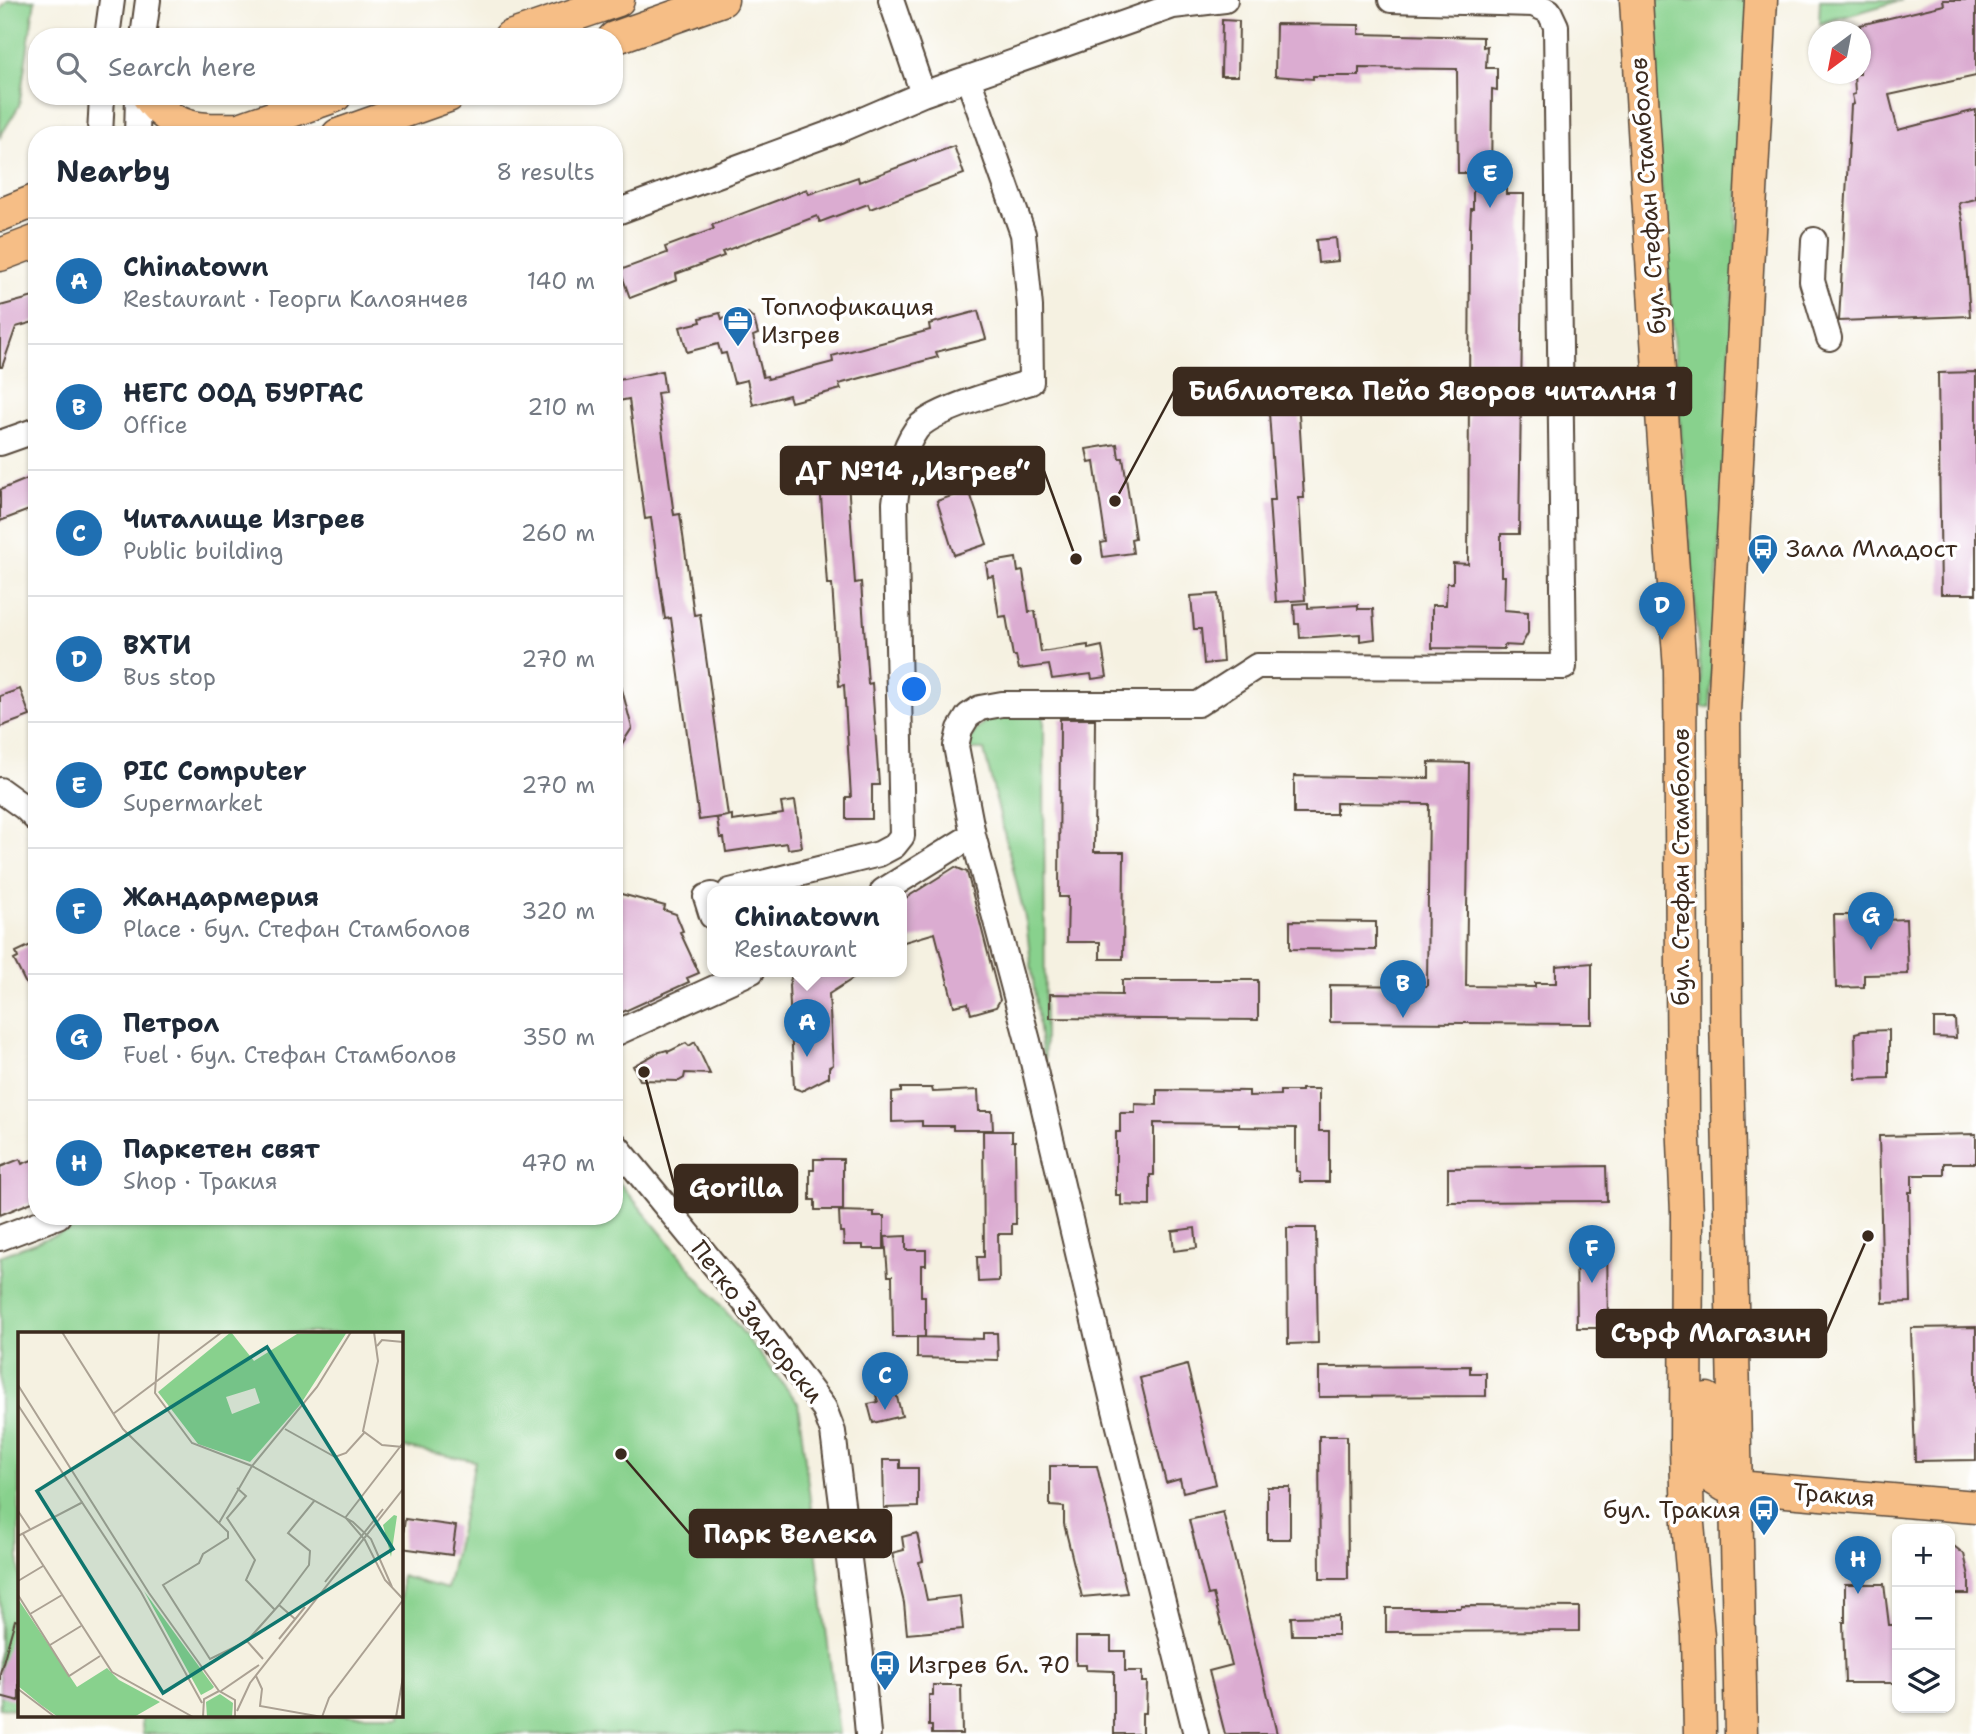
<!DOCTYPE html>
<meta charset="utf-8">
<style>
:root{--surface:#fff;--page:#f6f6f7;--text:#1f2937;--muted:#747a83;--line:#e0e1e3;--accent:#1f6fb2}
body{margin:0;font-family:"Shantell Sans",sans-serif;background:var(--page);color:var(--text)}
.controls{position:absolute;right:21px;bottom:21px;display:grid;overflow:hidden;border-radius:14px;box-shadow:0 2px 5px #0004}
.controls button{width:63px;height:63px;display:grid;place-items:center;padding:0;border:0;border-bottom:2px solid var(--line);background:var(--surface);color:var(--text);font:35px sans-serif}
.compass{position:absolute;left:1808px;top:21px;width:63px;height:63px;border-radius:50%;background:var(--surface);box-shadow:0 2px 5px #0004;rotate:212deg}
.you{position:absolute;left:915px;top:690px;width:24px;height:24px;margin:-18px;border:5px solid #fff;border-radius:50%;background:#1a73e8;box-shadow:0 0 0 10px #1a73e833}
.badge{display:grid;place-items:center;width:46px;height:46px;border-radius:50%;background:var(--accent);color:#fff;font-size:23px;font-weight:700}
.pin{position:absolute;translate:-50% -58px;filter:drop-shadow(0 2px 4px #0008)}
.pin::after{content:'';position:absolute;top:37px;width:24px;height:21px;background:inherit;clip-path:polygon(0 0,100% 0,50% 100%)}
.popup{position:absolute;left:707px;top:886px;width:200px;height:91px;box-sizing:border-box;display:grid;place-content:center;border-radius:14px;background:var(--surface);filter:drop-shadow(0 2px 5px #0005);font-size:23px;white-space:nowrap;color:var(--muted)}
.popup b{font-size:26px;color:var(--text)}
.popup::after{content:'';position:absolute;left:50%;top:100%;margin-left:-14px;border:14px solid transparent;border-top-color:var(--surface)}
.list{margin:0;padding:0;list-style:none}
h2{display:flex;justify-content:space-between;align-items:center;height:91px;margin:0;padding:0 28px;font-size:30px}
h2 small{font-size:23px;font-weight:400;color:var(--muted)}
.list li{display:grid;grid-template-columns:46px 1fr auto;gap:21px;align-items:center;box-sizing:border-box;height:126px;padding:0 28px;border-top:2px solid var(--line)}
.list b{display:block;font-size:26px;white-space:nowrap}
.list p{margin:0;font-size:23px;white-space:nowrap;color:var(--muted)}
.list em{font-size:23px;font-style:normal;color:var(--muted)}
.icon{flex:none;width:38px;height:38px;fill:none;stroke:currentColor;stroke-width:2;stroke-linecap:round;stroke-linejoin:round}
.map{position:relative;flex:none;width:1976px;height:1734px;overflow:hidden}
.search{position:absolute;background:var(--surface);box-shadow:0 2px 5px #0004;left:28px;top:28px;width:595px;height:77px;display:flex;align-items:center;gap:18px;box-sizing:border-box;padding:0 24px;border-radius:28px;color:var(--muted);font-size:26px}
.panel{position:absolute;background:var(--surface);box-shadow:0 2px 5px #0004;left:28px;top:126px;width:595px;height:1099px;border-radius:28px}
.map>svg:first-child{display:block}
.green{fill:#88d18d;stroke:#627e56;stroke-width:2}
.building{fill:#dbacd1}
.lines{fill:none;stroke-linecap:round;stroke-linejoin:round}
.minor-casing{stroke:#57483b;stroke-width:28}
.major-casing{stroke:#57483b;stroke-width:35}
.minor{stroke:#fff;stroke-width:24}
.major{stroke:#f6be86;stroke-width:32}
.labels{text-anchor:middle;dominant-baseline:central;stroke-width:7;stroke-linejoin:round;paint-order:stroke}
.street-label{font-size:24px;fill:#3b2a1e;stroke:#fff}
.poi-label{font-size:24px;fill:#3b2a1e;stroke:#fff;text-anchor:start}
.inset-road{fill:none;stroke:#aba193;stroke-width:2}
.view{fill:#0f766e;fill-opacity:0.15;stroke:#0f766e;stroke-width:3.5}
.inset-edge{fill:none;stroke:#3b2a1e;stroke-width:3.5}
.leader{fill:none;stroke:#3b2a1e;stroke-width:2.5}
.callout-dot{fill:#3b2a1e;stroke:#fff;stroke-width:2.5}
.callout{fill:#3b2a1e;stroke:#3b2a1e;stroke-width:2.5}
.callout-label{font-size:26px;text-anchor:middle;font-weight:bold;fill:#fff}
</style>
<div class="map">
<svg width="1976" height="1734" viewBox="0 0 1976 1734">
<rect width="100%" height="100%" fill="#fff"/>
<filter id="ink" filterUnits="userSpaceOnUse"><feTurbulence type="fractalNoise" baseFrequency=".0143" numOctaves="2"/><feDisplacementMap in="SourceGraphic" scale="14" xChannelSelector="R" yChannelSelector="G"/><feConvolveMatrix kernelMatrix="1 2 1 2 8 2 1 2 1" color-interpolation-filters="sRGB"/></filter>
<filter id="wash" filterUnits="userSpaceOnUse"><feTurbulence type="fractalNoise" baseFrequency=".00686" numOctaves="4" result="noise"/><feDisplacementMap in="SourceGraphic" scale="28" xChannelSelector="R" yChannelSelector="G"/><feGaussianBlur stdDeviation="1.57" result="paint"/><feColorMatrix in="noise" values="0 0 0 0 0 0 0 0 0 0 0 0 0 0 0 0 0 1.4 0 .05"/><feComposite in="paint" operator="in"/></filter>
<g filter="url(#wash)">
<rect width="100%" height="100%" fill="#f5f1e1"/>
<!-- green -->
<path class="green" d="M8 0H35L19 106 0 137V10Z
M1646 0H1750L1710 707H1703Z
M1820 0H1902L1819 24Z
M1044 708 1045 1079 1026 922 984 750H965C981 709 1006 714 1044 708Z
M614 1176 737 1325 798 1403 839 1734H143L141 1715H401V1576L447 1589 475 1461 401 1447V1333H19V1709L0 1708V1256L105 1216H614Z"/>
<g id="blocks">
<!-- building -->
<path class="building" d="M1943 0H1976V76L1889 95 1898 130 1976 110V199L1959 203 1963 222 1970 316 1839 321 1851 105 1854 104 1852 95 1855 94 1854 74H1860V25L1944 5Z
M1222 20 1239 21 1238 76H1221Z
M1276 24 1359 25V34L1483 37V47L1487 46 1486 68H1497V90L1492 89 1491 184H1506V194H1524L1519 534H1501V576H1505L1504 610 1528 612V633L1521 646 1504 645V649L1432 648V605H1446L1447 583H1453V563L1468 564 1470 228 1471 209H1473V173H1458L1457 69 1359 68V76H1313V79L1275 76Z
M954 146 964 174 870 209 868 204 820 222 817 216 722 252 724 256 676 274 677 280 630 298 620 270 667 253 665 247 714 229 712 225 807 189 809 194 858 177 859 182Z
M1336 238 1338 261 1318 263 1316 240Z
M37 296V321L16 327 2 367H0V306Z
M978 311 986 339 936 352 938 357 839 384 841 389 791 402 789 395 753 405 747 380 734 383 726 353 721 354 718 344 687 352 680 327 701 322 700 318 720 313 722 319 748 313 754 319 758 334 753 336 763 377 767 376 768 379 833 362 832 356 930 330 929 324Z
M662 371 665 392 657 393 674 515 680 514 694 615 700 614 728 816 699 820 671 618 665 619 651 518 645 519 629 399 614 402V381Z
M1976 372V594H1941L1938 373Z
M1298 397 1304 498H1299L1305 600 1276 602 1269 500H1275L1268 398Z
M1117 444 1119 458H1123L1135 538 1131 539 1133 553 1103 557 1101 543 1106 542 1094 462 1089 463 1086 449Z
M37 475V507L0 521V490Z
M848 481 855 583 861 582 868 684 872 683 879 785H872V819H846V797H851L844 685 839 686 832 584H827L820 482Z
M969 490 987 544 954 555 937 501Z
M1016 558 1018 572 1023 571 1029 612 1035 611 1041 652 1088 645V649L1102 646 1107 677 1092 679 1091 674 1052 679 1049 665 1019 669 1016 656H1013L1006 616 999 617 993 576 988 577 986 563Z
M1218 594 1223 662 1204 664 1201 629H1194L1191 596Z
M1308 603V608L1358 605V609H1373L1375 639 1360 641V634L1300 638 1299 624H1295L1294 604Z
M619 678 632 728 614 756V679Z
M20 689 30 716 0 727V696Z
M1060 719H1095L1094 852H1124L1123 959H1100V942H1067L1068 897H1059Z
M1429 762 1469 763 1466 986 1535 987V983H1556V966L1592 963V1024L1330 1022V985L1427 986 1429 804 1336 803V814H1294V776L1429 778Z
M795 801 802 847 788 849 787 843 726 852 724 838H720L717 818 732 815V821L783 814 781 803Z
M955 867 967 872 1000 1000 996 1007 971 1014 968 1003 954 1006 935 933 901 943V901Z
M614 892 665 906 664 910 676 914 683 931 680 932 699 973 687 978 689 982 614 1016Z
M1834 915H1861L1862 921 1906 919 1908 974 1864 975V987L1836 988Z
M1290 921 1376 922V950L1290 949Z
M37 942V1006L14 960 18 958 16 952Z
M793 971H865L829 994 833 1065 829 1067V1077L802 1091 794 1088 789 985Z
M1122 980H1258V1020L1050 1018V994L1122 995Z
M1934 1019H1955L1956 1038 1934 1037Z
M1889 1030V1078L1856 1079 1855 1033 1863 1031Z
M695 1042 710 1074 685 1073 684 1078 679 1081 640 1080 633 1066 657 1053 667 1050 668 1052 686 1043 689 1046Z
M901 1088H932L933 1092 978 1090 979 1111H992L993 1130H953V1126H922V1121L892 1122V1093L901 1092Z
M1301 1089H1319V1131H1329V1182H1300V1172L1296 1171V1128L1239 1127V1124L1154 1123V1175H1150V1206L1121 1205V1195H1116V1132H1120V1113H1135V1104L1157 1105V1090L1249 1091V1096L1280 1095V1091H1301Z
M983 1131H1012V1141H1015L1016 1224H1012V1234H998L999 1281 978 1282 977 1257H984Z
M1976 1134V1163H1944V1175H1912V1192H1909L1911 1302 1883 1303 1879 1136Z
M37 1158V1200L0 1215V1167L20 1159 22 1164Z
M814 1159H843V1210H815V1200H810V1170H814Z
M1606 1166 1607 1201 1448 1202V1168Z
M839 1211 874 1212V1216H884V1249H863V1245H844L843 1232H840Z
M1195 1228 1197 1248 1174 1251 1172 1231Z
M1287 1228H1316L1318 1343 1288 1344Z
M906 1236V1250H926V1265H921V1296H925V1337H893L892 1276H888L885 1237Z
M1576 1237H1607L1608 1328H1577Z
M1976 1327V1460L1915 1461 1911 1328Z
M983 1333H997L998 1360 917 1358V1337L983 1339Z
M1187 1365 1216 1484 1183 1492 1180 1479 1166 1483 1140 1378Z
M1470 1366V1373H1486V1396L1319 1397V1367Z
M895 1390 902 1416 873 1423 868 1404 878 1402 876 1395Z
M1319 1436H1347L1348 1579H1320Z
M883 1460H900V1468H918V1507L884 1508Z
M1050 1466H1097L1127 1593 1082 1597 1064 1524V1507L1050 1506Z
M1267 1487H1290V1539H1267Z
M1223 1512 1241 1585 1277 1734H1225L1209 1671 1232 1665 1213 1594 1208 1595 1189 1520Z
M405 1519 456 1526 452 1555 401 1548Z
M917 1533 923 1561 919 1562 927 1600 960 1596 963 1629 907 1634 904 1603 892 1553 904 1550 902 1537Z
M1950 1543 1964 1554 1969 1576V1594H1950Z
M1845 1584H1884L1889 1625H1897V1683H1845L1843 1622H1845Z
M1461 1606 1579 1607V1631L1386 1632V1608H1461Z
M1338 1616V1635H1292L1291 1617Z
M15 1620 19 1621V1701L0 1696V1673Z
M1076 1637H1111V1651H1125V1671H1142V1682H1147L1146 1713H1142V1734H1114V1671L1086 1670V1665H1076Z
M933 1685H961L962 1734H932V1726H929V1695H933Z"/>
</g>
</g>
<g filter="url(#ink)">
<use href="#blocks" fill-opacity="0" stroke="#57483b" stroke-width="2"/>
<g class="lines">
<!-- minor casing -->
<g class="minor-casing">
<path id="minor" d="M891 0 923 94 1173 6 1225 0
M107 37 112 0
M143 37 148 0
M100 135 102 96
M137 135 138 96
M614 213 839 130 923 94
M1814 240 1812 281 1829 338
M0 443 37 430
M0 790 25 808 37 820
M730 891 879 854 894 846 902 836 895 503C898 479 901 451 916 430 930 410 1005 390 1031 382L1030 307 1023 234 968 78
M883 891 973 835
M712 895 706 897 712 916
M614 1034 752 971
M614 1143 747 1305 824 1408 833 1432 861 1655 868 1734
M0 1238 58 1216
M1196 1734 1115 1410 1028 1041 973 835 956 746 960 729 968 716 980 708 1002 704H1198L1257 666 1564 667 1556 26 1549 11 1533 4 1391 0"/>
</g>
<!-- major casing -->
<g class="major-casing">
<path id="major" d="M1636 0 1659 371 1680 670 1683 1118 1687 1214 1686 1449 1688 1524 1698 1636 1700 1734
M510 37 618 0
M614 38 722 0
M148 96C173 131 200 130 239 129
M222 135 335 96
M338 135 448 96
M0 215 37 200
M0 255 37 241
M1707 1399 1709 1467 1713 1478 1726 1486 1976 1507
M1741 1734 1726 1014 1724 712 1761 0"/>
</g>
<!-- minor -->
<use href="#minor" class="minor"/>
<!-- major -->
<use href="#major" class="major"/>
</g>
</g>
<!-- icons -->
<defs>
<g id="office-pin" transform="scale(1.575)"><path d="M0 17L-7.5 6A9.5 9.5 0 1 1 7.5 6Z" fill="#1f6fb2" stroke="#fff"/><path d="M-6-3h4V-5.5h4V-3h4V5H-6ZM-1-4.5V-3h2v-1.5ZM-6 0V1H6V0Z" fill="#fff"/></g>
<g id="bus-pin" transform="scale(1.575)"><path d="M0 17L-7.5 6A9.5 9.5 0 1 1 7.5 6Z" fill="#1f6fb2" stroke="#fff"/><path d="M-5-6H5V4H4V6H2V4H-2V6H-4V4H-5ZM-3.5-4V0h7V-4ZM-3.5 1.2v1.5H-2V1.2ZM2 1.2v1.5H3.5V1.2Z" fill="#fff"/></g>
</defs>
<g fill-rule="evenodd">
<use href="#office-pin" x="738" y="321"/>
<use href="#bus-pin" x="1763" y="549"/>
<use href="#bus-pin" x="1764" y="1510"/>
<use href="#bus-pin" x="885" y="1665"/>
</g>
<g class="labels">
<!-- street labels -->
<g class="street-label">
<text transform="translate(1648 196) rotate(-94)">бул. Стефан Стамболов</text>
<text transform="translate(1681 867) rotate(-90)">бул. Стефан Стамболов</text>
<text transform="translate(757 1322) rotate(52)">Петко Задгорски</text>
<text transform="translate(1834 1495) rotate(5)">Тракия</text>
</g>
<!-- poi labels -->
<g class="poi-label">
<text x="761" y="307">Топлофикация<tspan x="761" dy="28">Изгрев</tspan></text>
<text x="1786" y="549">Зала Младост</text>
<text x="1741" y="1510" text-anchor="end">бул. Тракия</text>
<text x="908" y="1665">Изгрев бл. 70</text>
</g>
</g>
<!-- overview -->
<g transform="translate(18 1332)">
<rect width="385" height="385" fill="#f5f1e1"/>
<path d="M213 0 236 29 279 2 329 0 282 73 232 130 180 112 140 60ZM237 56 242 71 214 82 208 65ZM376 183 379 184 373 225 365 193ZM126 259 196 355 194 357 183 363ZM0 267 59 355 89 336 101 348 142 370 116 385H40L23 373 0 354ZM202 362 215 371 214 385H189L188 370Z" fill="#88d18d" fill-rule="evenodd"/>
<path class="inset-road" d="M44 0 105 97 210 200V206L185 222 181 231 145 253 192 327 229 309M141 0 137 61 174 111 234 134 335 190 353 207 374 255M356 0 360 29 345 99 364 113 385 115M359 14 364 8 385 10M0 53 131 261 201 359M0 73 123 260 184 371M95 82 204 0M267 97 317 125 328 121 346 101M219 156 228 164 209 186 237 228 228 248 257 278M0 179 12 197M327 186 385 111M328 186 347 208 367 248 385 267M201 191 234 134 299 55 333 0M5 202 94 340 175 385M0 204 65 170M0 249 25 234M307 250 365 177M0 263 51 344 82 324M261 273 291 233 292 219 270 201 297 168M12 282 44 263M261 307 287 275M32 313 63 294M245 327 229 309 261 273 277 287M238 344 244 357 242 374 304 385M0 357 37 385M203 359 241 333M219 379 232 351 385 157M185 385 186 367 201 359 217 368V385M304 385 311 366 385 268M378 385 385 345"/>
<path class="view" d="M249 15 375 217 145 361 19 159Z"/>
<rect width="385" height="385" class="inset-edge"/>
</g>
<!-- callouts -->
<path class="leader" d="M1115 501L1174 391M1076 559L1044 471M644 1072L675 1188M1868 1236L1826 1333M621 1454L690 1534"/>
<g class="callout-dot">
<circle cx="1115" cy="501" r="7"/>
<circle cx="1076" cy="559" r="7"/>
<circle cx="644" cy="1072" r="7"/>
<circle cx="1868" cy="1236" r="7"/>
<circle cx="621" cy="1454" r="7"/>
</g>
<g class="callout">
<rect x="1174" y="368" width="517" height="47" rx="7"/>
<rect x="781" y="447" width="263" height="47" rx="7"/>
<rect x="675" y="1165" width="122" height="47" rx="7"/>
<rect x="1597" y="1310" width="229" height="47" rx="7"/>
<rect x="690" y="1510" width="201" height="47" rx="7"/>
</g>
<g class="callout-label">
<text x="1433" y="400">Библиотека Пейо Яворов читалня 1</text>
<text x="913" y="480">ДГ №14 „Изгрев“</text>
<text x="736" y="1197">Gorilla</text>
<text x="1711" y="1342">Сърф Магазин</text>
<text x="790" y="1543">Парк Велека</text>
</g>
</svg>
<div class="controls">
<button>+</button>
<button>−</button>
<button><svg class="icon" aria-label="layers" viewBox="0 0 24 24"><path d="M12 4l9 5-9 5-9-5zM3 14l9 5 9-5"/></svg></button>
</div>
<svg class="compass" viewBox="-18 -18 36 36"><path d="M0-13l5 13h-10z" fill="#e53935"/><path d="M0 13l5-13h-10z" fill="#747a83"/></svg>
<div class="you"></div>
<div class="pin badge" style="left:807px;top:1057px">A</div>
<div class="popup"><b>Chinatown</b>Restaurant</div>
<div class="pin badge" style="left:1403px;top:1018px">B</div>
<div class="pin badge" style="left:885px;top:1410px">C</div>
<div class="pin badge" style="left:1662px;top:640px">D</div>
<div class="pin badge" style="left:1490px;top:208px">E</div>
<div class="pin badge" style="left:1592px;top:1283px">F</div>
<div class="pin badge" style="left:1871px;top:950px">G</div>
<div class="pin badge" style="left:1858px;top:1594px">H</div>
<div class="search"><svg class="icon" aria-label="search" viewBox="0 0 24 24"><circle cx="10" cy="10" r="6"/><path d="M15 15l6 6"/></svg>Search here</div>
<section class="panel">
<h2>Nearby<small>8 results</small></h2>
<ul class="list">
<li><span class="badge">A</span><div><b>Chinatown</b><p>Restaurant · Георги Калоянчев</p></div><em>140 m</em></li>
<li><span class="badge">B</span><div><b>НЕГС ООД БУРГАС</b><p>Office</p></div><em>210 m</em></li>
<li><span class="badge">C</span><div><b>Читалище Изгрев</b><p>Public building</p></div><em>260 m</em></li>
<li><span class="badge">D</span><div><b>ВХТИ</b><p>Bus stop</p></div><em>270 m</em></li>
<li><span class="badge">E</span><div><b>PIC Computer</b><p>Supermarket</p></div><em>270 m</em></li>
<li><span class="badge">F</span><div><b>Жандармерия</b><p>Place · бул. Стефан Стамболов</p></div><em>320 m</em></li>
<li><span class="badge">G</span><div><b>Петрол</b><p>Fuel · бул. Стефан Стамболов</p></div><em>350 m</em></li>
<li><span class="badge">H</span><div><b>Паркетен свят</b><p>Shop · Тракия</p></div><em>470 m</em></li>
</ul>
</section>
</div>
